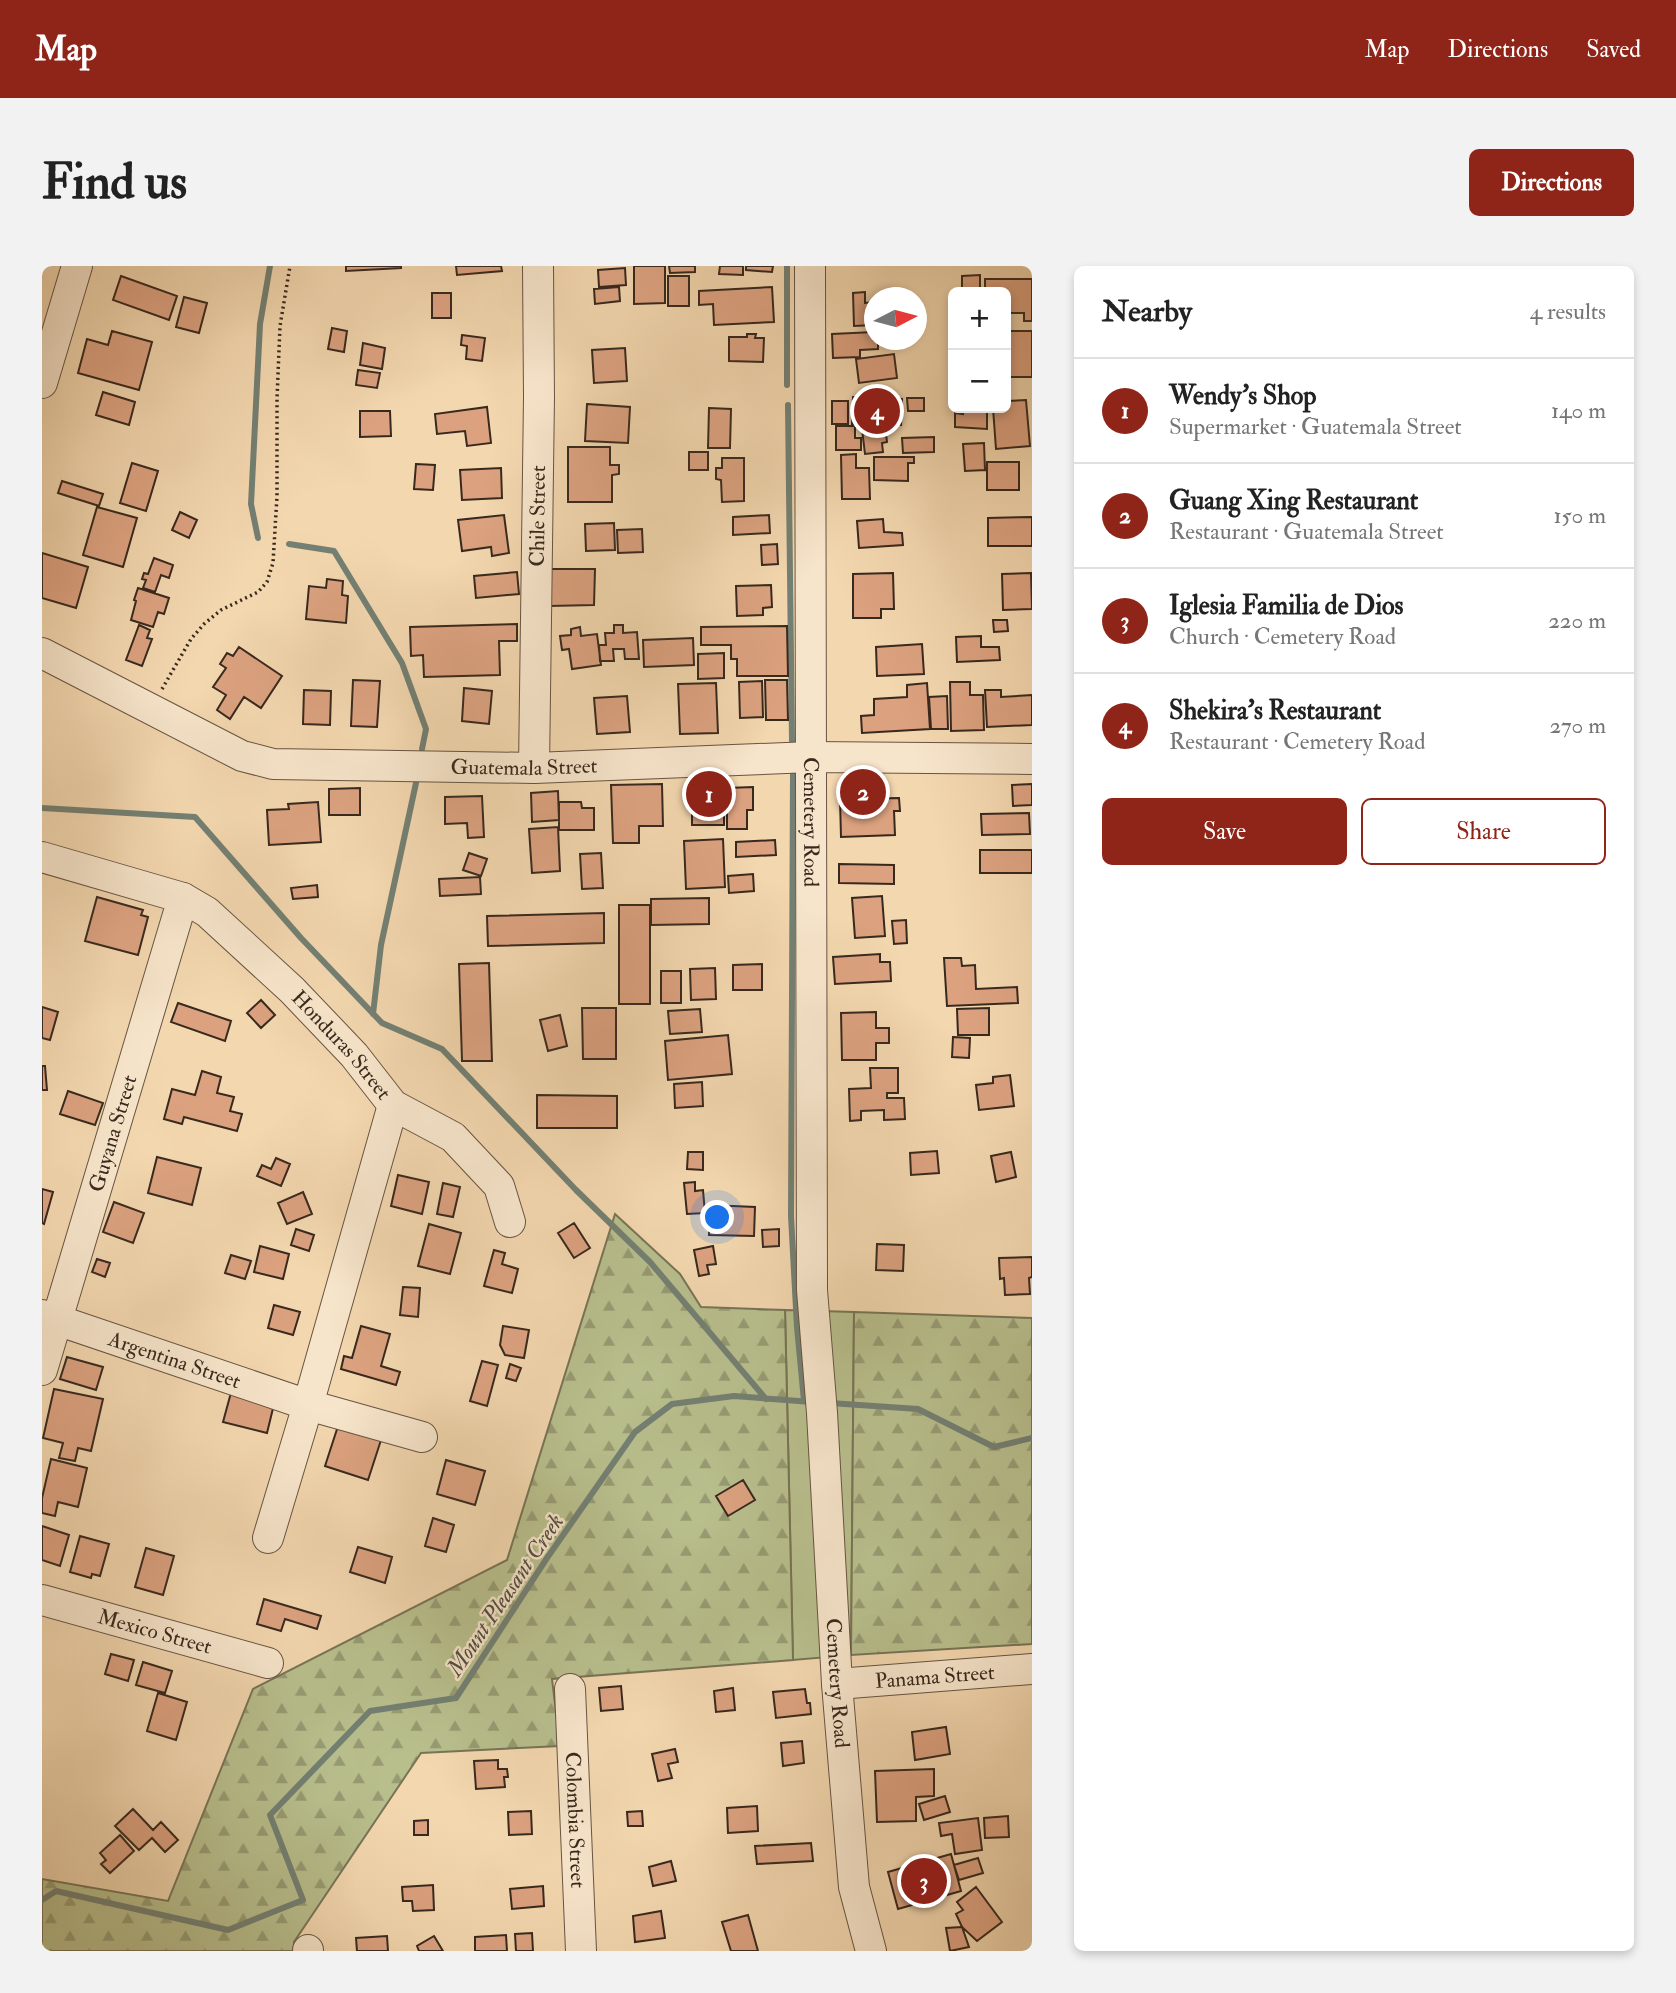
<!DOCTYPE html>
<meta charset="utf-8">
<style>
:root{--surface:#fff;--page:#f2f2f2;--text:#222;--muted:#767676;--line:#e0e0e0;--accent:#8f2418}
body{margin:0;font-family:"IM FELL Double Pica",serif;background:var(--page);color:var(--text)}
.controls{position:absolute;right:21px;top:21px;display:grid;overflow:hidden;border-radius:10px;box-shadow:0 4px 10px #0003}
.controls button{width:63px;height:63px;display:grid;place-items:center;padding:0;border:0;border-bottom:2px solid var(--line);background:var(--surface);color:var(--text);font:35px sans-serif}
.compass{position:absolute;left:822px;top:21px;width:63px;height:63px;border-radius:50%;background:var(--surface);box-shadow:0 4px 10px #0003;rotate:84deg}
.you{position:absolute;left:676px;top:952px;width:24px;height:24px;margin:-18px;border:5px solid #fff;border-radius:50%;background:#1a73e8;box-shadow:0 0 0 10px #1a73e833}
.badge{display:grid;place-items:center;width:46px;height:46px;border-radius:50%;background:var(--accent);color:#fff;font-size:23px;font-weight:700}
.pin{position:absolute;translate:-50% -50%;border:4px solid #fff;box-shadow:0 2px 7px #0006}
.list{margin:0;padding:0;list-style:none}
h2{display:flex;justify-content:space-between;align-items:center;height:91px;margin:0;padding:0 28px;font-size:30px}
h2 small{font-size:23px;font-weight:400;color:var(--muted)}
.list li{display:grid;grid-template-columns:46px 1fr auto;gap:21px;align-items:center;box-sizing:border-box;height:105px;padding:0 28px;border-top:2px solid var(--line)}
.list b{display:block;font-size:26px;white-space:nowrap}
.list p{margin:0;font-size:23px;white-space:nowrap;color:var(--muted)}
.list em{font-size:23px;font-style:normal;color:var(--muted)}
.actions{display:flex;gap:14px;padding:21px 28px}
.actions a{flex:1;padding:16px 0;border:2px solid var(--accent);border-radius:10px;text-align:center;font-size:24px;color:var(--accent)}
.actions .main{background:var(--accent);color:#fff}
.map{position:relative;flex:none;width:990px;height:1685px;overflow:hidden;border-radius:10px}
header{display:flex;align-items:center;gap:42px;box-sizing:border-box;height:98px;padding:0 35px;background:var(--accent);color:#fff}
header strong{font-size:33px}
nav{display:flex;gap:38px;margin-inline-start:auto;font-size:24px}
.intro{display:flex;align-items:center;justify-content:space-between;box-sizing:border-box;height:168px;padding:0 42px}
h1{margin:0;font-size:49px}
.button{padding:18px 32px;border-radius:10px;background:var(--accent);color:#fff;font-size:24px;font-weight:700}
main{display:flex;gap:42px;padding:0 42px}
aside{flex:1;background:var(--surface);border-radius:10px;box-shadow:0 4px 10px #0003}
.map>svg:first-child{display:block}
.green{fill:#b8bf8d;stroke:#787456;stroke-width:2}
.forest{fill:url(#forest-firs);stroke:#787456;stroke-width:2}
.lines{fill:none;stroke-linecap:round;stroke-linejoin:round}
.stream{stroke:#738073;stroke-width:6}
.building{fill:#dca280;stroke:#38291e;stroke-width:2}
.minor-casing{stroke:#675442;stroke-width:32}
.path{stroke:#38291e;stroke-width:3.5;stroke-dasharray:2 3.5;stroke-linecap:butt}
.minor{stroke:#f7e5cb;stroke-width:30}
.labels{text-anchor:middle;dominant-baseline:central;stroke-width:5;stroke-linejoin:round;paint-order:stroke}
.street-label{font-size:21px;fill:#38291e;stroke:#f7e5cb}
.water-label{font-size:23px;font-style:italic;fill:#514d41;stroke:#f7e5cb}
</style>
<header>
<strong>Map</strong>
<nav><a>Map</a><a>Directions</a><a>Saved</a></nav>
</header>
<div class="intro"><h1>Find us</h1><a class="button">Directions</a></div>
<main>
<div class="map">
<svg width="990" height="1685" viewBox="0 0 990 1685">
<defs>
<pattern id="forest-firs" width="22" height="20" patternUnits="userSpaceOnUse" patternTransform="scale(1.75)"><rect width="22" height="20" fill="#b8bf8d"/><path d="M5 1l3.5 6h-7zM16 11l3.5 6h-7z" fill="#979b73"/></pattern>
</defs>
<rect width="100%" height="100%" fill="#f3d7af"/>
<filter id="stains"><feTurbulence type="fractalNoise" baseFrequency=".00286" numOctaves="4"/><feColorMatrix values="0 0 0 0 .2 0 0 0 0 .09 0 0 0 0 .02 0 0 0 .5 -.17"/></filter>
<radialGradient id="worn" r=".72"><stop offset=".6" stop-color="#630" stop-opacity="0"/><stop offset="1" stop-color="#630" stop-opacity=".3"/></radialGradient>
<!-- green -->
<path class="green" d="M743 1044 812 1046 809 1389 751 1394Z"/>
<!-- forest -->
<path class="forest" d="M573 948 638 1008 659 1041 743 1044 751 1394 510 1413 518 1480 379 1487 252 1676V1685H0V1613L126 1635 211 1423 465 1294Z
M812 1046 990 1052V1378L809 1389Z"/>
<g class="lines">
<!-- stream -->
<path class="stream" d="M745 0V119
M746 139 750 475
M216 272 209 238 218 58 228 0
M247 278 292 285 360 397 384 463 380 483
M751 507 749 950 755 1061 762 1135
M0 542 153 551 259 672 340 757 400 783 534 924 608 996 724 1133
M331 748 339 679 374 517
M788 1137 876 1143 952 1181 990 1172
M0 1634 14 1625 186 1664 261 1634 228 1549 328 1445 414 1432 505 1292 593 1166 630 1138 692 1130 770 1136"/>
</g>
<!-- building -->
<path class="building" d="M304 0H359V2L304 5Z
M414 0H459L460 5 415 9Z
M592 0H623V37L592 38Z
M627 0H653V6L628 7Z
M678 0H701V9L677 8Z
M704 0H731L730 6 704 4Z
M583 2 584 19 557 21 556 4Z
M938 9V26H920V10Z
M79 10 135 30 127 54 71 34Z
M626 10H647V40H626Z
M943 13H990V55H982V47H964V26H943Z
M577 21 578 35 553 38 552 23Z
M730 21 732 56 672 59 671 38 657 39V25Z
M823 26V37L832 36V59L812 60 811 27Z
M390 27H409V52H390Z
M142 31 165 37 157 67 134 61Z
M290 62 305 65 302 86 286 83Z
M70 65 110 76 97 124 36 107 45 73 66 79Z
M966 65H990V111H964V81H966Z
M832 66V74H836V83L818 84V91L791 92 790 68Z
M705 68H714L713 72H722L721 96 687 95V71H705Z
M420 69 443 72 440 95 424 93 425 80 419 79Z
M321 77 343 82 340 103 318 99Z
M583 82 585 115 552 117 550 84Z
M852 88 855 112 817 117 814 93Z
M316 104 338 107 335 122 314 119Z
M61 126 93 136 87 159 54 149Z
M811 131 860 133 859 159 810 158Z
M865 132H882V145H866Z
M984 134 988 180 954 183 951 142H964V135Z
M790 135H806V158H790Z
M545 138 588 141 586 177 543 175Z
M445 141 449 177 425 180 423 165 395 168 393 148Z
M667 142 689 143 688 182H666Z
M921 142H945V163L913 161V147L921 148Z
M318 145H348L349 170 318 171Z
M794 160H813V172H819V184H794Z
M843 160 845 176 840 177 841 186 823 188 820 163Z
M892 171V186L861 187 860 172Z
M942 177 943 204 923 205 921 178Z
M526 181H568V199H577V208L570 209V236H526Z
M647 186H666V204H647Z
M814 188V202H827L828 233H800L799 189Z
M832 191H872V197H866V215L832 214Z
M680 192H702V235L680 236 679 214 674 213V202H680Z
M945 196H977V224H945Z
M90 197 116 205 104 245 78 237Z
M374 198 393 199 391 224 372 223Z
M459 202 460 232 420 234 418 204Z
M20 215 61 228 57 240 16 227Z
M55 241 95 252 81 301 41 289Z
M138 246 155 254 147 272 130 264Z
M462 249 467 287 450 290 449 281 420 285 416 254Z
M727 249 728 267 691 269V251Z
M990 251V280H946V252Z
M841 253 842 266 860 267 861 279 817 282 815 255Z
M572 257 573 284 544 285 543 258Z
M600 263 601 286 576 287 575 264Z
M735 278 736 298 720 299 719 279Z
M0 287 46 301 34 342 0 332Z
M112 292 131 299 127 312 119 309 113 326 101 322 104 314 100 313 102 307 106 308Z
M507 303H553L552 339 507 340Z
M475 306 477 328 434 332 432 310Z
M851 307 852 343H839V352H811V308Z
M989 307 990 343 961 344 960 308Z
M285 313 301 315 300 329 306 330 304 357 264 353 267 320 284 322Z
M729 319 730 341 721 342V349L695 350 694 320Z
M96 322 127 332 122 348 116 346 111 361 89 354 94 335 92 334Z
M951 354H965L966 365 952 366Z
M475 358V375H457L458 409 382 411 381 389 369 390 368 361Z
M97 359 108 364 105 372 110 373 100 400 84 394Z
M572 359H581V367L595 366 597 393H583L582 383H571L572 395H558L557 379H564L563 367H572Z
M745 360 746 410H695V393H689V379H659V361Z
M538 361 539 370 555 368 559 399 530 403 527 383 520 384 518 370 529 369V363Z
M939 370V381H957L958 394 915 396 914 371Z
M651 372 652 399 602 401 601 374Z
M880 378 882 408 835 410 834 381Z
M197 381 240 410 219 442 202 431 188 453 175 444 184 429 171 421 184 402 178 398 185 387 191 390Z
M682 387V412L656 413V388Z
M311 414 338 415 335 461 309 460Z
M723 414H745L746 454H724Z
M720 415 721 451 698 452 697 416Z
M908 416H928V429H941L942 464 909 465Z
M674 417 676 467 638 468 636 418Z
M885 417 888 463 820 467 819 450 832 449V433L865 431V419Z
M422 422 450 425 447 458 420 455Z
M262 424 289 425 288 459 261 458Z
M943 424H959V431L990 429V459L945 461Z
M585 430 588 466 555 468 552 432Z
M905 430 906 463H889L887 431Z
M620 518 621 560H597V577H571L569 519Z
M990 518V539L971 540 970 519Z
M837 519V532L806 533 805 520Z
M711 521V544H705V563H685V522Z
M318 522V549H287V523Z
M650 523H682V559H650Z
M516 525 517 554 490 556 489 527Z
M440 530 442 571 426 572 425 557 403 558V531Z
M857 532 858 545H852L853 569 799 571 798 533Z
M276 536 279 576 227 579 225 544 247 543 246 538Z
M517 536H539L540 542H552V564H517Z
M987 547 988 568 940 569 939 548Z
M516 561 518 605 490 607 487 563Z
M681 573 683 621 644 623 642 575Z
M733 574 734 589 694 591V576Z
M938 584H990V607H938Z
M427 587 445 593 439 610 421 604Z
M559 587 561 622 540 623 538 588Z
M797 598 852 599V618L797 617Z
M711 608 712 625 687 627 686 610Z
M438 611 439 628 398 630 397 613Z
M275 619 276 631 251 633 249 622Z
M840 630 843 670 813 672 810 632Z
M55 631 101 644 99 649 106 651 96 689 43 675Z
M667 632V658L609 659V633Z
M577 639H608V738H577Z
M562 647V677L446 680 445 650Z
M864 654 865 677 852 678 850 655Z
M838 688V696H848L849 715 793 718 791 691Z
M902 692H919L920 700 933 699 934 723 975 721 976 737 905 740Z
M447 697 450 795H420L417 698Z
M720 698V724H691V699Z
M673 702 674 733 649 734 648 703Z
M619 705H639V737H619Z
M219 734 233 749 219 762 205 747Z
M136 737 189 755 183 775 129 756Z
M0 741 16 746 8 774 0 772Z
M540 742H574V793H541Z
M947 742V769H916L915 743Z
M658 743 660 766 628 768 626 745Z
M834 746V762H847V777H834V794H800L799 747Z
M518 749 525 780 506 785 498 754Z
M686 769 690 808 626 814 623 775Z
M911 771 928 772 927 792 910 791Z
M0 800H3L5 824H0Z
M828 802H856V827H845V832H862L863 853 842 854V844L819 845V854L808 855 807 823 829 822Z
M160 805 179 811 175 827 192 831 188 845 200 848 195 865 142 851 140 858 122 853 130 823 153 829Z
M968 809 972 840 937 844 934 819 951 817V811Z
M660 816 661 840 633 842 632 818Z
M26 825 61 837 53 859 18 848Z
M495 829 575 830V862H495Z
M895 885 897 907 869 909 868 887Z
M646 886H661V904L645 903Z
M969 886 974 911 954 916 949 890Z
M115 891 159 902 150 939 106 927Z
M234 892 248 898 239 920 215 910 220 899 229 903Z
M356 909 387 916 380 948 349 940Z
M653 916V925L661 924 663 947 645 948 642 917Z
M401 917 418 921 411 951 395 948Z
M0 923 11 926 2 958 0 957Z
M261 926 270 948 245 958 236 937Z
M72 936 102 947 91 977 61 966Z
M668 939 713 941 712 970 667 969Z
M532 957 548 982 532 992 516 967Z
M387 958 419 967 408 1008 376 1000Z
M254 963 272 969 267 985 249 979Z
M737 963V980L721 981 720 964Z
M835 978 862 979 861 1005 834 1004Z
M218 980 247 988 241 1013 212 1006Z
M671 980 674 998 665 999 667 1008 657 1010 652 984Z
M452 984 463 987 460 998 476 1003 470 1027 442 1020Z
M189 989 209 995 203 1013 183 1007Z
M990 991V1011L987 1012 988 1028 963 1029 962 1012 958 1013 957 992Z
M55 993 68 997 63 1011 50 1006Z
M361 1021 378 1022 376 1051 358 1049Z
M232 1039 258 1046 251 1069 226 1062Z
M319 1060 348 1068 339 1100 358 1106 354 1119 299 1103 302 1090 310 1092Z
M461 1060 487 1064 482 1092 463 1089 458 1079Z
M25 1091 61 1101 54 1124 18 1113Z
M440 1095 456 1099 445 1140 428 1135Z
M468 1098 479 1102 474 1115 464 1112Z
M12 1123 61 1133 49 1185 36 1182 33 1195 17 1192 21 1177 1 1172Z
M190 1123 233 1134 225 1167 181 1156Z
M297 1157 340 1171 326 1214 283 1200Z
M9 1193 45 1202 36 1241 16 1236 13 1250 0 1247V1232Z
M404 1194 443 1205 433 1239 395 1228Z
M701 1214 713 1234 686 1250 674 1230Z
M391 1252 412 1259 404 1286 383 1280Z
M0 1260 27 1269 18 1300 0 1294Z
M38 1270 67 1278 58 1310 50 1308 49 1312 28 1306Z
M316 1281 350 1291 343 1317 308 1306Z
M104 1282 132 1290 121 1329 93 1321Z
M222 1333 279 1350 275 1363 243 1353 239 1365 215 1358Z
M69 1388 92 1394 86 1415 63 1408Z
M101 1396 130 1405 123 1427 94 1419Z
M579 1420 581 1443 559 1445 557 1422Z
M691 1422 693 1444 674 1446 672 1425Z
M763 1423 765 1437H768L769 1448 734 1452 731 1426Z
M116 1427 145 1436 134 1474 105 1465Z
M904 1461 908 1488 873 1494 870 1466Z
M760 1475 762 1497 741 1500 739 1477Z
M633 1483 636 1496 626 1498 630 1512 616 1515 610 1488Z
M456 1494V1503H465L466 1511H462L463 1521 434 1523 432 1495Z
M892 1503V1530L874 1531V1555L835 1556 833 1505Z
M903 1530 908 1546 882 1554 877 1538Z
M715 1540 716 1565 686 1567 685 1542Z
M91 1543 111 1564 119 1556 136 1574 123 1586 110 1572 97 1584 73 1560Z
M489 1545 490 1568 467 1569 466 1546Z
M600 1545 601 1560H586L585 1546Z
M966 1550 967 1571 943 1572 942 1552Z
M936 1552 940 1584 913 1588 910 1568 899 1570 897 1557Z
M386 1554V1569H372V1555Z
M78 1569 92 1585 68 1607 59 1598 64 1594 58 1587Z
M769 1577 771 1595 715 1598 713 1580Z
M909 1588 919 1625 856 1643 846 1606Z
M936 1592 941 1607 917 1614 912 1599Z
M629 1595 634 1615 611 1620 607 1601Z
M391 1619 392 1644 371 1645 370 1635H361L360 1621Z
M501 1620 502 1640 470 1643 468 1623Z
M934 1621 960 1656 935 1675 920 1661 914 1648 921 1644 915 1636Z
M619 1645 623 1672 593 1676 591 1650Z
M706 1649 716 1685H689L680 1656Z
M920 1661 927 1681 908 1685 904 1662Z
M490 1667 491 1685H474L473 1668Z
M464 1669 465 1685H433V1671Z
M345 1670 346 1685H315L314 1672Z
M392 1670 401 1685H377L375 1680Z"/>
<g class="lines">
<!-- minor casing -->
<g class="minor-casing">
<g id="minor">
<path id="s1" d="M768 0 770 1024 780 1147 795 1418 812 1621 829 1685"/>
<path d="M0 117 35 0"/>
<path id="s2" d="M0 387 200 490 231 498 492 502 769 491 990 493"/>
<path id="s3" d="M492 502 497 131 496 0"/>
<path id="s4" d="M0 591 141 632 165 646 250 724 312 789 351 839 411 871 457 920 468 956"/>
<path id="s5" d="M0 1049 266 1139 380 1171"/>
<path id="s6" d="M0 1104 141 632"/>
<path d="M226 1272 266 1139 351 839"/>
<path id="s7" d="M0 1334 226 1397"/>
<path id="s8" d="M795 1418 990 1403"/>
<path id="s9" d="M528 1423 539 1685"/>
<path d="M266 1684V1685"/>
</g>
</g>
<!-- path -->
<path class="path" d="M120 423 149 373 162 358 179 344 216 326 225 316 231 297 235 230V133L238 60 248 0"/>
<!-- minor -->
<use href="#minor" class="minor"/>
</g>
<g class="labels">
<!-- street labels -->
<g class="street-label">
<text stroke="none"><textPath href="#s3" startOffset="252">Chile Street</textPath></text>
<text stroke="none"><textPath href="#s2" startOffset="508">Guatemala Street</textPath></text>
<text stroke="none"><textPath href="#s1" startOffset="556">Cemetery Road</textPath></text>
<text stroke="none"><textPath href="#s4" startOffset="364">Honduras Street</textPath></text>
<text stroke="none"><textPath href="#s6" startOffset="247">Guyana Street</textPath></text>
<text stroke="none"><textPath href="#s5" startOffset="140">Argentina Street</textPath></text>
<text stroke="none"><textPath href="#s7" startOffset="117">Mexico Street</textPath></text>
<text stroke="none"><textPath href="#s8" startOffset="98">Panama Street</textPath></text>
<text stroke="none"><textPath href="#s1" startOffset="1418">Cemetery Road</textPath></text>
<text stroke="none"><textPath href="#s9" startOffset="131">Colombia Street</textPath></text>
</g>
<!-- water labels -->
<g class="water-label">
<text transform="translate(463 1329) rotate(-56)">Mount Pleasant Creek</text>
</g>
</g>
<rect width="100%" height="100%" filter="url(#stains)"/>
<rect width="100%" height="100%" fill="url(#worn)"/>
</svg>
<div class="controls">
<button>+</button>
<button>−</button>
</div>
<svg class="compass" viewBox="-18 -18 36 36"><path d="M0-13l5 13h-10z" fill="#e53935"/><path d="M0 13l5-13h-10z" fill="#767676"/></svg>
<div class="you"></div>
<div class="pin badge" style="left:667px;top:528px">1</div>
<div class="pin badge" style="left:821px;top:526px">2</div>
<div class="pin badge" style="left:882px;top:1615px">3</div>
<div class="pin badge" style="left:835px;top:145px">4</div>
</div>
<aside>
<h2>Nearby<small>4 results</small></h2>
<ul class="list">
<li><span class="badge">1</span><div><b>Wendy's Shop</b><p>Supermarket · Guatemala Street</p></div><em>140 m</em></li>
<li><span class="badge">2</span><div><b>Guang Xing Restaurant</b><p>Restaurant · Guatemala Street</p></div><em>150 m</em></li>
<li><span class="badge">3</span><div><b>Iglesia Familia de Dios</b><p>Church · Cemetery Road</p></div><em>220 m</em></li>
<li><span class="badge">4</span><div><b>Shekira's Restaurant</b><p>Restaurant · Cemetery Road</p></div><em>270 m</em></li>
</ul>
<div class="actions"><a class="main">Save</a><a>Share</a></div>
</aside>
</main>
